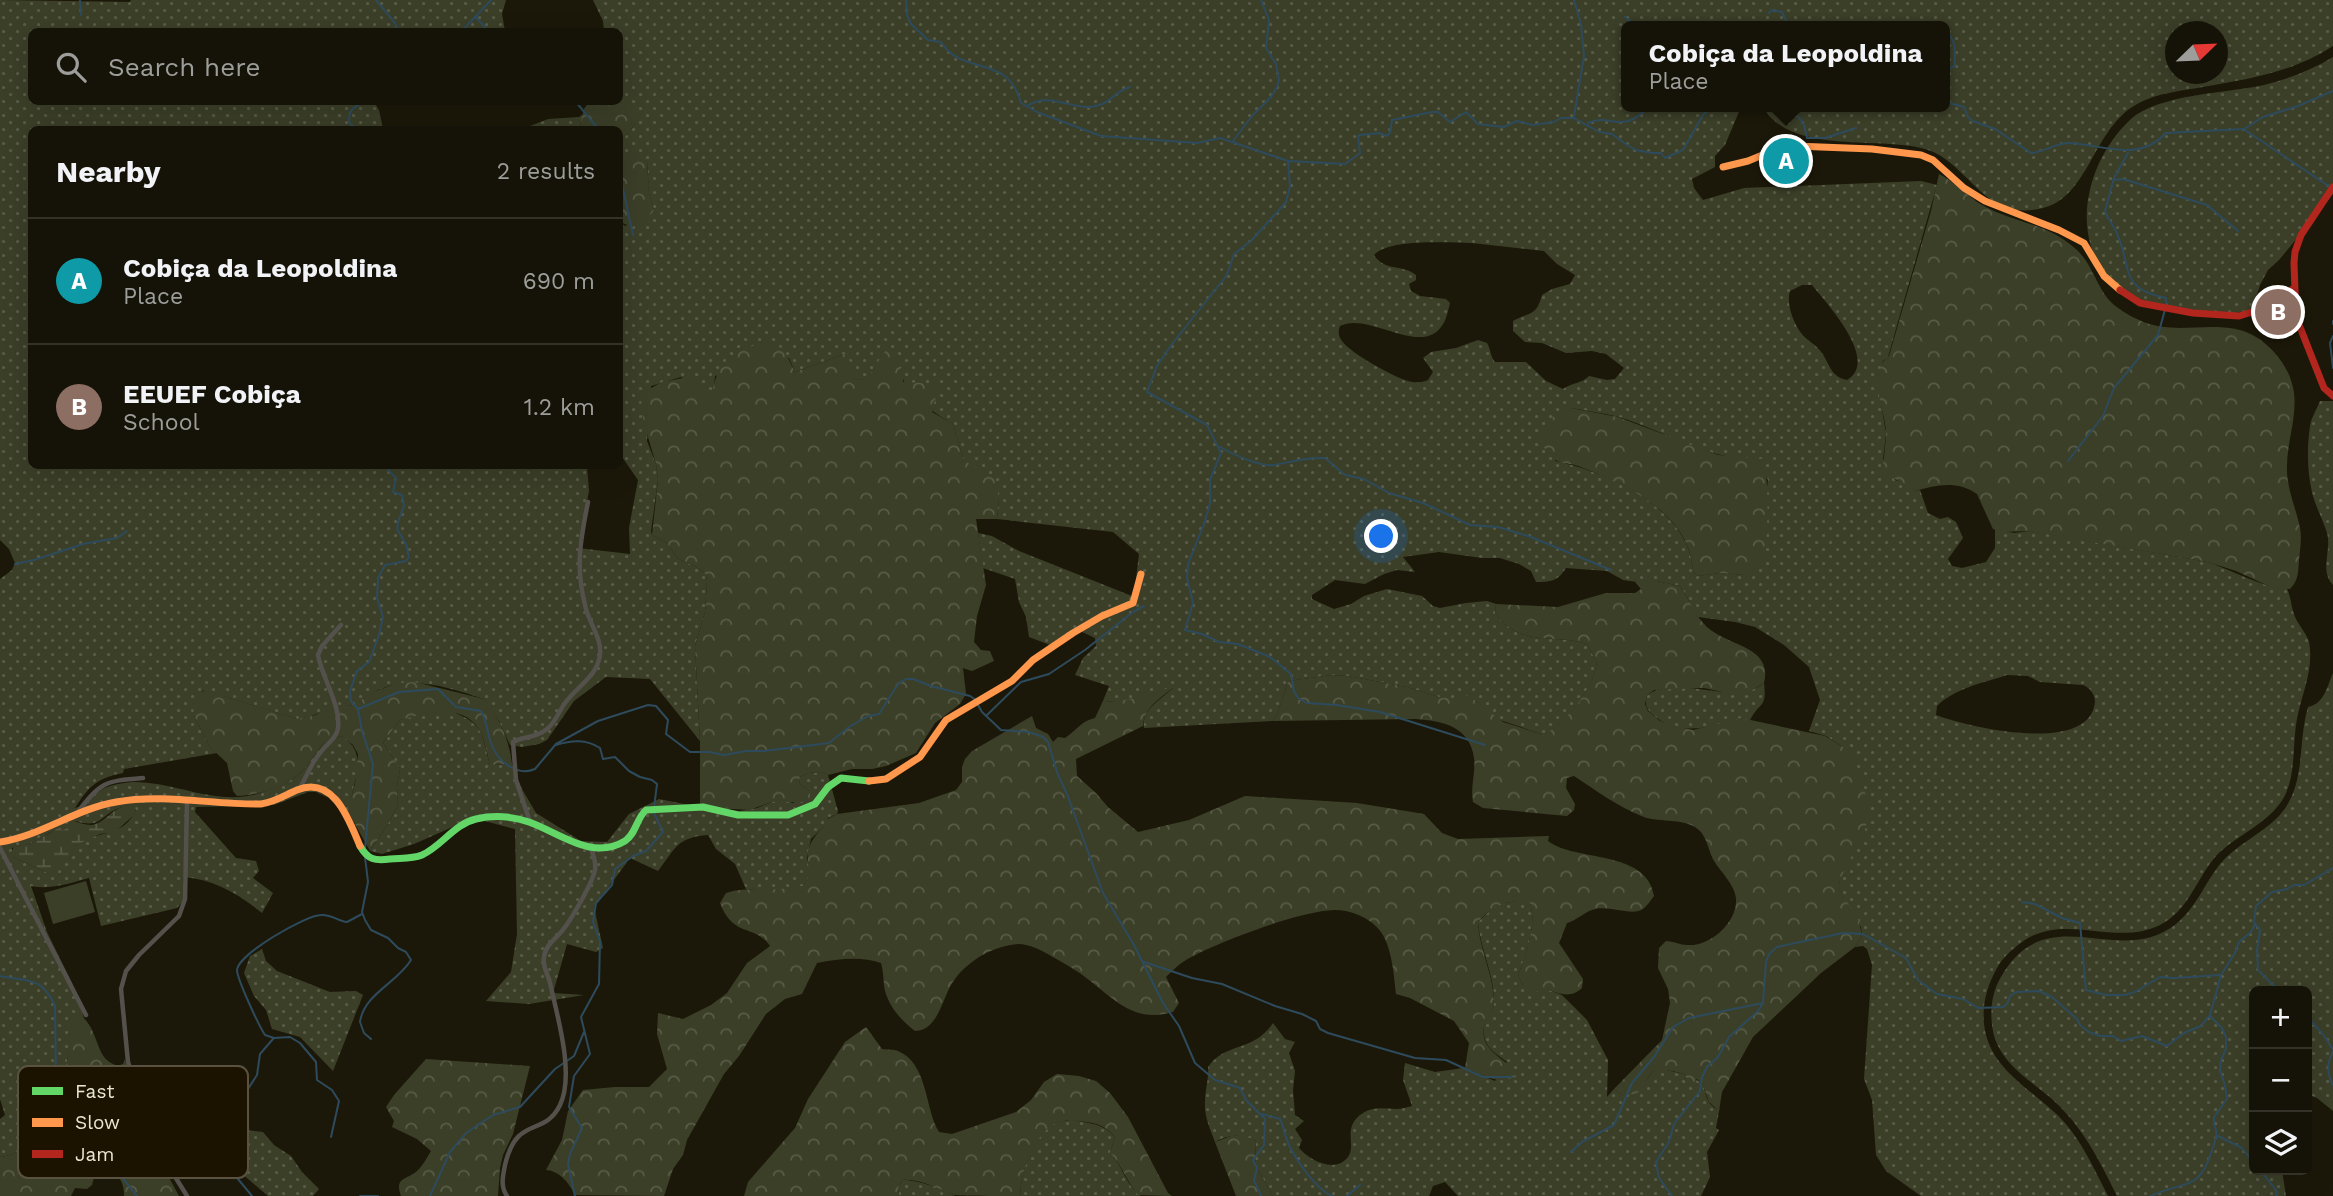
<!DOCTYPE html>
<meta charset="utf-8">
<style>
:root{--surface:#151207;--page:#1e1b11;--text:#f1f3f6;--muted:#9d9e9b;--line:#343228;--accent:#a29d8d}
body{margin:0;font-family:"Work Sans",sans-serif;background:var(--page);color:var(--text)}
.controls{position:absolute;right:21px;bottom:21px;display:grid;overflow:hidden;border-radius:10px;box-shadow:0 7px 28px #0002}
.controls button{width:63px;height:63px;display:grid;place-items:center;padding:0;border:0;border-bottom:2px solid var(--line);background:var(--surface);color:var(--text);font:35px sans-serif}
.compass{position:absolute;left:2165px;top:21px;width:63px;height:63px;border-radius:50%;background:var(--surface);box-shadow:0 7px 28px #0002;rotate:67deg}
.you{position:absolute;left:1382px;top:537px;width:24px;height:24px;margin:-18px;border:5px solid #fff;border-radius:50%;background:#1a73e8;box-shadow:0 0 0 10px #1a73e833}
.badge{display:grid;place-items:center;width:46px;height:46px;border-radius:50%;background:var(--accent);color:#fff;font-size:23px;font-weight:700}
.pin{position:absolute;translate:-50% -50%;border:4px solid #fff;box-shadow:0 2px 7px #0006}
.popup{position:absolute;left:1621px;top:21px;width:329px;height:91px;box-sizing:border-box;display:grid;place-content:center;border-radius:10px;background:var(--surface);filter:drop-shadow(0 2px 5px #0005);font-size:23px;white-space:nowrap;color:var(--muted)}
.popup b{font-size:26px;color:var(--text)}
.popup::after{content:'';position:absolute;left:50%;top:100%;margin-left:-14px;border:14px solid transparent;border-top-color:var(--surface)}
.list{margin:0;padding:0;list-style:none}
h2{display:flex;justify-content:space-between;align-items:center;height:91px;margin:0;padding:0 28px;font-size:30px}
h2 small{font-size:23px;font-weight:400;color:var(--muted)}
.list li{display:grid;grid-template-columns:46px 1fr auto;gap:21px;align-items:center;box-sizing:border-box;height:126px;padding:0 28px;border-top:2px solid var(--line)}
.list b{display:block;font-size:26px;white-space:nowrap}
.list p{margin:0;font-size:23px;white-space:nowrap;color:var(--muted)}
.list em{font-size:23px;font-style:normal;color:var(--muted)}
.icon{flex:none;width:38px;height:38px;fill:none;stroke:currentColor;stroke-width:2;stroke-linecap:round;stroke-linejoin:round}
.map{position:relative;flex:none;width:2333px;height:1196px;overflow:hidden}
.search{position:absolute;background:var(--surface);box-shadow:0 7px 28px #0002;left:28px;top:28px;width:595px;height:77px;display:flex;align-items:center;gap:18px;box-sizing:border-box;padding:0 24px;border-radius:10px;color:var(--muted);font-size:26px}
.panel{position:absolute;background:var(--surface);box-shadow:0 7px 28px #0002;left:28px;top:126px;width:595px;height:343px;border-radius:10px}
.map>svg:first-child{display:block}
.grass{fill:url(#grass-dots);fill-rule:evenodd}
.forest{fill:url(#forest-crowns)}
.wetland{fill:url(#wetland-marsh)}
.pitch{fill:#3b3f28}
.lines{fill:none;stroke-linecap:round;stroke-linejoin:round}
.stream{stroke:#2d4b5d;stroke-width:2}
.street{stroke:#54504b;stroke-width:4.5}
.fast{stroke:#63d668;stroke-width:7}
.slow{stroke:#ff974d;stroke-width:7}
.jam{stroke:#b3261e;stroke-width:7}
.key{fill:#1b1300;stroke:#595240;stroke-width:2}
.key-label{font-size:19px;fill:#eae5d4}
</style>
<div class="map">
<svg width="2333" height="1196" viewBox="0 0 2333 1196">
<defs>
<pattern id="grass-dots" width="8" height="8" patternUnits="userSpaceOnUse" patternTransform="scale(1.75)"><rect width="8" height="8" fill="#3b3f28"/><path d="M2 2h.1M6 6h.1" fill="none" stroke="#585b46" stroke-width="1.8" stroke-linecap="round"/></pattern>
<pattern id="forest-crowns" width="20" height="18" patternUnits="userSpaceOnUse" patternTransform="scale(1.75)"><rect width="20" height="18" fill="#3b3f28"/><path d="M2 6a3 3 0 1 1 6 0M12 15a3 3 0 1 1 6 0" fill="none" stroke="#585b46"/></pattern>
<pattern id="wetland-marsh" width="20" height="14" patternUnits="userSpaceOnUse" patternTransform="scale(1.75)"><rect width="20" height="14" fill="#3b3f28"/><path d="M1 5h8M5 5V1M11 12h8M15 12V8" fill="none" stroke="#585b46"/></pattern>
</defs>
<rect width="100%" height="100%" fill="#1c1809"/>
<!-- grass -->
<path class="grass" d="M0 0 130 2 131 0H506L502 14 505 31 32 32V102H374L379 110 383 129 32 130V466H587L589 491 578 548 630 554 629 528 638 480 620 454V222L625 226 654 210 649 193 647 161 620 157V143L635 124 620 83V32L604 31 603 21 593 0H2333V46C2293 72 2250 79 2203 87 2180 91 2157 93 2137 104 2093 128 2089 197 2043 208 1981 224 1969 158 1921 148 1875 137 1789 154 1763 107H1945V26H1627V107H1741L1725 145 1715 156V167L1692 179 1694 188 1703 200 1744 188 1921 181 1937 185 1888 357 1883 361 1878 375 1879 391 1886 434 1883 459 1895 480 1906 483 1915 491 1920 490 1928 513 1940 519 1948 517 1956 522 1963 538 1948 559 1952 566 1962 568 1986 562 1995 548V529L2014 533 2030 531 2208 562C2231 570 2266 589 2287 589 2291 597 2291 606 2294 614 2297 624 2306 632 2309 642 2314 667 2303 691 2298 714 2291 743 2298 777 2281 802 2264 826 2235 836 2216 856 2196 879 2189 910 2160 925 2113 948 2062 909 2018 945 2009 952 2002 959 1997 968 1987 986 1982 1004 1984 1024 1989 1072 2037 1091 2065 1123 2084 1145 2095 1171 2108 1196H1921L1886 1171 1876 1155 1872 1100 1864 1079 1872 965 1867 949 1863 946 1855 947 1862 936 1861 927 1839 889 1843 747 1826 736 1809 731 1820 700 1809 667 1784 645 1755 627 1735 622 1698 617C1691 607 1688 597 1680 586L1657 581 1644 583 1623 580 1607 571 1566 568C1558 581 1551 582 1536 582L1531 571 1519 564 1500 558H1482L1439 552 1403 557 1415 572 1397 570 1384 574 1365 584 1335 580 1312 595V599L1334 609 1351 604 1364 596 1387 589 1422 596 1433 606 1440 608 1466 603 1487 601 1496 604 1495 613C1522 649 1553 633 1587 644L1597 663C1591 692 1570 719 1544 735L1497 719 1476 701 1442 698 1407 687 1348 676 1332 675 1288 681 1277 715 1272 721 1144 728C1141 709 1161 700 1173 688L1122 702 1103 701 1109 686 1075 675 1083 658 1096 646 1095 638 1080 631 1050 645 1029 637 1026 617 1019 602 1015 579 983 568 978 533 992 536 1019 551 1132 596 1134 594 1139 554 1113 532 997 519 999 499 964 461 953 424C937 415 904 393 902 374L876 366C870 376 866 380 855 380L845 354 795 372 789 358 715 376 713 397 681 377 651 386 647 441 656 464 658 480 651 531 652 535 667 543 677 558 700 569 706 575 707 581 705 612 695 646 700 741 650 679 606 677 574 701 547 740 539 744 522 747 510 745 499 721 484 699C448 687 407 673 372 693 365 696 361 702 354 706 330 704 319 717 297 719L203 690 194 716 210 747 217 753 124 769 123 773C97 778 89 786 75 808 89 804 89 798 101 790 109 785 122 783 132 782 174 781 217 807 260 793 274 788 293 782 303 770 319 753 316 743 342 736 373 757 348 786 350 815L345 816 329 798 316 792H308L274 805 196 807 195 812 236 858 256 861 259 871 253 878 273 893 262 913C239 894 213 879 183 877L184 900 177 908 101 926 89 878C71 883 50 890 31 886L47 932 72 983 84 1018 78 1016C65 1030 72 1042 67 1061 65 1071 59 1081 55 1091 45 1119 34 1153 0 1157V1119L5 1115 0 1099V579L12 570 15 563 9 549 0 540ZM2176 32H2218V74H2176ZM1472 243 1544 251 1557 264 1575 275 1570 284 1552 289 1542 295C1536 317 1531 311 1513 321V331L1525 342 1542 343 1566 353 1592 351 1606 354 1624 368 1615 379 1607 380 1589 376C1583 383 1571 383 1563 389L1546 381 1526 362H1495C1490 356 1491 350 1487 343L1478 340 1456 348 1431 352 1423 358 1433 372 1428 380C1423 382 1418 383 1412 382 1398 380 1350 353 1342 341 1338 336 1338 331 1340 326 1369 311 1423 359 1443 324 1447 318 1448 310 1450 303L1446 299 1420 296 1411 291 1409 284 1416 280V275C1403 264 1385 272 1374 255 1390 238 1449 243 1472 243ZM1802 285H1812C1827 304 1880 360 1847 380 1831 377 1830 365 1822 353 1816 344 1807 341 1801 333 1793 322 1786 303 1790 291ZM1571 408C1587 411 1603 413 1619 417 1663 430 1706 460 1753 458L1768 480 1766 494 1744 575 1720 573 1698 576 1693 571C1690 509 1608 472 1555 461ZM2007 675 2028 676 2040 682 2083 685C2090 688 2095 694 2095 702 2090 756 1967 727 1936 715L1937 706C1955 688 1983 683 2007 675ZM123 807 136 810C122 840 95 829 75 846 71 850 71 856 67 860 62 865 54 869 48 873L13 857 12 848C20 845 29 845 36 841 47 836 51 828 64 830L76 821C103 830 101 812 123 807Z
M2333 57V194L2279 260 2268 270 2260 285 2253 308C2237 317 2212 312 2195 310 2178 308 2148 305 2133 296 2063 258 2081 165 2131 119 2159 94 2228 93 2264 85 2288 79 2312 70 2333 57Z
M583 114 579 129 520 130 548 119 579 117Z
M2320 401H2333V585C2319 570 2332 551 2327 533 2323 519 2315 506 2312 492 2307 472 2307 446 2310 426 2311 418 2317 409 2320 401Z
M2333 673V1111L2317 1098 2307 1094V991H2254V1170H2282L2286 1196H2117C2102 1166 2087 1135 2064 1111 2042 1086 2007 1072 1995 1039 1989 1019 1990 995 2001 977 2047 896 2118 970 2176 924 2196 908 2205 883 2220 864 2236 845 2260 835 2278 817 2307 787 2297 744 2308 707 2324 704 2327 687 2333 673Z
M1764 683C1767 709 1760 701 1750 720 1739 718 1732 722 1722 724 1700 729 1676 733 1657 718 1647 711 1644 706 1647 695 1680 674 1734 707 1764 683Z
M451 711C485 725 481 732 490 765L512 764 522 789 536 813 581 841 607 842 629 814 659 799 699 807 740 811 757 808 772 802 783 800 793 803 809 791 799 783 800 777 808 773 822 772 828 775 838 811 837 814 828 818 824 826 811 839 807 858 811 874 803 886 789 890 746 889 735 864 716 849 708 835C677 837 675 849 658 871L630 858 594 907 603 948 596 952 567 944 553 993 584 995 529 1004 486 1001 511 972 517 934 515 829 473 818 414 844 382 854 370 851 383 832 398 806 397 787 400 768 383 743 400 720 424 713Z
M1520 900 1530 903C1537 925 1526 955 1518 975L1523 985 1544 988 1562 995 1587 1020 1608 1060 1607 1097 1614 1089 1622 1095C1638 1093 1645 1083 1653 1071L1661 1069 1684 1074 1686 1079C1709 1079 1701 1088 1709 1102 1711 1106 1716 1108 1719 1111L1716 1128 1719 1130 1707 1152 1710 1177 1701 1196H1458L1445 1182 1433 1186 1429 1196H1273L1255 1165 1256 1141C1242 1134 1229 1134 1215 1142 1210 1129 1204 1116 1205 1102 1205 1089 1209 1079 1208 1067 1225 1042 1254 1052 1273 1023L1285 1039 1295 1042 1289 1053 1295 1071 1293 1090 1295 1115 1304 1121 1295 1129 1302 1140 1299 1148C1309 1160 1335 1174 1348 1157 1357 1145 1341 1127 1363 1113 1374 1106 1385 1109 1396 1109 1401 1109 1407 1107 1412 1106L1403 1080 1405 1063 1435 1072 1464 1068 1495 1081 1507 1062C1498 1055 1488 1050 1485 1039 1479 1019 1494 1016 1494 1003 1495 976 1480 949 1478 922L1496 905Z
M262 949 266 961 277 971 330 992 356 991 363 995 333 1071 300 1037 272 1029 266 1010 254 996 244 973 250 956Z
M1071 1120C1088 1123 1103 1123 1115 1137L1110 1153C1123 1166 1126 1186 1141 1196H1021C1019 1175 1032 1141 1049 1127 1055 1122 1062 1121 1071 1120Z
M246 1130 263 1132 274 1145 291 1156 302 1172 319 1189 313 1196H268L241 1173 239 1175C233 1158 227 1139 246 1130Z
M902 1180C915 1179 944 1189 955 1196H899L898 1189Z"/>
<!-- forest -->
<path class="forest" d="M620 83 626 98 636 109 635 124 620 143V156L635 153 647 161 649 193 654 210 647 220 632 227 620 222V130L579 129 584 109 589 102H620Z
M1939 174C1955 182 1967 196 1982 205 2016 224 2046 222 2077 250 2091 263 2096 284 2108 299 2116 308 2128 315 2139 320 2183 341 2230 309 2269 347 2282 359 2292 376 2294 393 2297 417 2287 442 2287 466 2286 487 2296 508 2300 528 2302 539 2300 549 2299 560 2298 571 2299 580 2290 589H2275L2236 571 2208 562 2051 535 2030 531 2002 532 1993 529 1977 494C1957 480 1936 485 1915 491 1905 482 1894 480 1883 472 1883 458 1886 445 1886 432 1885 409 1866 373 1889 356L1931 211Z
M760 344 783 348 795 372 845 354 851 363 855 380C876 380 875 358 889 348 898 355 900 363 902 374H904L903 382 939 384 932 412 953 424 964 461 995 477 999 499 997 519H976L986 585 977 616 974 642 981 650 990 651 994 661 972 671 963 668 966 694 960 704 935 723 916 753 886 766 872 769H852L828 775 822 772 808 773 800 777 799 783 809 791 810 798 802 802H772L749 810 700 807V741L695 646 705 612 707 581 706 575 700 569 677 558 667 543 652 535 658 480 656 464 645 427 641 408 642 393 662 382 688 377 712 396C716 365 729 351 760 344Z
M1571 408 1618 417 1718 455 1762 459C1771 472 1767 549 1764 567L1744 575 1720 573 1698 576 1693 571C1690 513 1625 484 1578 466 1570 463 1559 464 1553 458 1530 440 1547 413 1571 408Z
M1657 581 1680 586C1690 600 1694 615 1707 627 1729 647 1773 646 1764 683L1746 694H1732L1704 688 1654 690 1647 695 1645 704 1648 711 1660 721 1673 726 1693 730 1741 718 1825 736 1843 747 1853 758 1861 776 1869 808 1865 831 1839 881V889L1859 921 1862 936 1855 947 1821 973 1753 1037 1722 1092 1719 1111 1709 1102 1702 1083 1697 1079 1690 1086 1684 1074C1674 1071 1664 1069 1653 1071L1637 1094 1622 1095 1614 1089 1662 1040 1670 1003 1668 989 1658 968 1659 948 1666 941C1673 941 1680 945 1687 945 1710 947 1738 922 1736 898 1734 884 1721 872 1714 861 1709 852 1707 839 1701 832 1688 817 1660 823 1644 817 1618 807 1597 791 1574 776L1567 778 1566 788 1575 804 1574 810 1567 816 1483 808 1473 802C1470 787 1476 773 1474 758 1470 726 1442 721 1416 719L1272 721 1277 715 1288 681 1332 675 1348 676 1407 687 1442 698H1456L1460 694 1469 696 1476 701 1503 722 1544 735C1569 719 1591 692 1597 663L1587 644C1553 633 1522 649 1495 613L1496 604 1558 607 1606 593H1635L1641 589 1635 582Z
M415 682 484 699C500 719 509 739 512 764L490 765C487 754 485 738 478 728 461 702 424 714 400 720L383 743 400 768 397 787 398 806 383 832 370 851 350 815 349 805 355 784 358 754 353 745 342 736C315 743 319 754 302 771 287 787 258 795 237 796L233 791 227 763 210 747 194 716 193 705 204 690 297 719 316 715 333 705 354 706 370 693 398 683Z
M1174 687C1161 698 1144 707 1143 726L1076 759 1077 776 1096 793 1108 807 1138 832 1189 820 1245 796 1357 803 1424 814 1442 833 1458 839 1549 836 1548 841C1574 862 1647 849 1654 896 1651 900 1647 906 1643 909 1632 917 1607 904 1592 910 1583 913 1577 920 1567 923L1559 943 1583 979 1582 988C1569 1000 1558 992 1544 989L1536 992 1523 985 1518 975C1526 955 1537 924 1530 903 1509 897 1491 907 1478 922 1479 949 1494 975 1494 1003 1494 1016 1477 1022 1486 1043 1491 1054 1509 1063 1518 1073L1516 1077C1496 1084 1484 1076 1465 1068L1469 1043 1454 1021 1410 998 1396 994C1394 975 1392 948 1381 932 1370 917 1351 910 1334 910 1300 911 1217 942 1186 960 1179 964 1172 971 1166 977L1179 1003 1173 1012C1135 1023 1116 1001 1089 980 1078 971 1065 964 1053 957 1043 951 1030 944 1018 944 994 946 970 959 955 979 942 995 940 1030 915 1031 901 1020 890 1008 885 991 883 981 884 973 881 963 861 956 838 959 817 963L802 994 785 999 766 1014 739 1056 724 1074 687 1140 683 1155 673 1169 664 1196 575 1195C569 1183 560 1171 546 1170L562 1140 568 1111 583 1090 615 1087H649L667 1069 657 1034 658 1013 683 1019 711 1005 727 993 747 963 770 946C755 924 733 938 720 903L726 893C752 885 778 893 803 886L810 874C805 851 808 843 824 826V821L837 814 919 803 956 790 962 782V767L965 759 972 751 1032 716 1036 728 1048 734 1053 742 1058 737 1065 738C1077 730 1081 721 1095 718L1103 701C1128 704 1150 691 1174 687Z
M79 1015C96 1024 96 1051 107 1060 110 1063 114 1064 117 1066L123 1064 125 1059 128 1077 140 1110 142 1128 179 1196H124C125 1179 114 1171 100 1163L96 1170 92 1185 87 1189 75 1188 71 1196H0V1157C34 1153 45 1119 56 1091 59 1081 65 1071 67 1061 71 1045 65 1025 79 1015Z
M866 1027 882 1049C887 1050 894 1049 898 1051 928 1063 925 1110 939 1132L952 1134 1016 1112 1031 1100 1044 1082 1057 1074 1079 1076 1096 1081 1110 1093 1128 1117 1168 1193 1172 1196 1138 1195C1127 1182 1122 1165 1110 1153L1115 1137C1107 1127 1099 1124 1087 1122 1078 1121 1068 1119 1059 1122 1037 1128 1018 1175 1021 1196 1006 1196 966 1196 954 1195 939 1189 918 1178 902 1180L898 1189 899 1196H744L748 1182 795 1128 808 1099 845 1042Z
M426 1059 530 1066 513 1134 503 1155 500 1168 498 1196H401C394 1177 407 1180 417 1171 423 1166 427 1157 431 1151L417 1139 392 1127 394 1121 386 1107 394 1095Z
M1231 1136H1245L1256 1141 1255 1165 1273 1196H1236L1215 1142Z"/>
<!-- wetland -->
<path class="wetland" d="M123 807H133L136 809 134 815 115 832 100 834 76 845 69 858 57 873H48L13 857 11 852 14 847 32 843 57 829 64 830 73 821C78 822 85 825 91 825 104 824 110 810 123 807Z"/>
<!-- pitch -->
<path class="pitch" d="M86 881 95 912 53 924 44 893Z"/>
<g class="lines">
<!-- stream -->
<path class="stream" d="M80 0 81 15
M376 0 395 23 398 32
M906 0 907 15 911 24 928 40 941 42C963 77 1008 53 1021 103L1037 112 1101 136 1197 143 1220 138 1288 161 1345 164 1360 153 1358 136 1360 135 1379 133 1387 136 1390 133 1392 120 1432 112H1438L1450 122 1466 112 1478 124 1504 127 1517 121 1533 125 1554 122 1561 118H1574L1599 132 1612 134 1627 145 1636 150 1652 153H1661L1665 158 1683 150 1703 115 1711 107
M1769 13 1772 10 1782 12 1787 22 1785 26
M476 17 489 32
M1625 17 1636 26
M1821 26 1834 22 1846 26
M1945 31C1958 41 1954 52 1955 66L1945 70
M461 32 491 0
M576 102 599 130
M1945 102 1964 107 1968 117 1973 121 1995 129 2031 153C2045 152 2055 143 2070 143 2105 145 2138 163 2166 133L2244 129 2263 117 2298 106 2333 91
M1027 106C1047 93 1066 106 1086 107 1110 107 1111 93 1130 87
M1791 107 1804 125 1807 138H1825L1856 128
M1574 116 1584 56 1581 24 1574 0
M1588 123C1610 112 1622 136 1648 107
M359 130 350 124C346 111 354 107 364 102
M2245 130 2330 187
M1233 141 1252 116 1271 97 1277 87 1279 80 1276 64 1266 48 1269 20 1261 0
M1288 162 1290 186 1286 202 1251 241 1234 254 1227 275 1172 344 1157 366 1147 392 1207 425 1221 453 1210 480V503L1204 524 1188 564 1187 578 1193 603 1185 630 1202 634 1219 642 1238 644 1270 657 1291 674 1294 691 1298 698 1307 703 1337 705 1380 712 1485 745
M620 175 633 235
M2114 180 2123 179 2207 205 2238 231
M2333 321V324
M2333 336 2330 343 2333 368
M1220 447C1232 454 1260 467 1274 465 1291 462 1306 457 1325 458L1345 475 1364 479 1389 493 1423 503 1470 525 1498 527 1531 537 1611 570
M2068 461 2103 416 2114 388 2158 335 2166 306V298C2120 289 2132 270 2118 236 2115 227 2108 220 2105 211L2114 178 2128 153
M15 564 34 560 83 544 117 538 127 531
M978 705 982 712 1001 730 1029 732 1043 737 1048 742 1058 775 1067 794 1103 893 1134 945 1163 1003 1179 1026 1195 1063 1215 1080 1240 1088 1246 1100 1265 1119 1264 1145 1253 1160 1257 1168 1254 1180 1261 1196
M358 709 399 692 438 689 456 707 481 711C487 721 487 732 491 743 497 761 517 777 535 769L556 744 598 721 648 705 656 706 668 720 666 734 690 752H709L724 755 746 751H764L829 743 849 727 868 716 879 714 898 684 906 679H913L931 686 970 696 976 700
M987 715 1021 682 1049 674 1085 650 1133 612 1144 606
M556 745C572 740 586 739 600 748L603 759 615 757 629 771 640 777 652 780 657 784 654 808
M365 848 373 764 362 731 358 709 351 701 350 691 357 671 369 662 379 635 383 617 377 598 378 578 385 565 406 561 409 557 406 544 397 529 399 519 404 506 402 495 393 492 396 478 390 472 387 466
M365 857 368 882 362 912 365 920 371 930 388 938 398 948 406 952 411 960C397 983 364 994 360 1022L364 1033 371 1039
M2022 902 2035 904 2062 918 2080 923 2086 990 2106 995H2125L2135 992 2160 977 2174 978 2220 975
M1144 962 1192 978 1222 984 1275 1006 1302 1014 1316 1021 1320 1029 1328 1033 1415 1058 1446 1060 1483 1077H1512
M0 976C27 982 41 975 55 1006L56 1077 73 1117 137 1196
M2279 991 2258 970 2257 950 2260 930 2254 922 2256 906 2272 892 2287 889 2294 885H2304L2333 868
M2307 1017 2323 1034 2333 1050
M2333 1052C2326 1064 2327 1074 2333 1085
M1262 1114 1280 1119C1284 1127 1285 1137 1289 1145 1296 1160 1316 1189 1332 1196
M2218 1136 2242 1148 2254 1163
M331 1137 339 1101 332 1090 317 1080 316 1062 300 1043 290 1037 274 1038 265 1035C259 1026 237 979 237 970 238 954 306 915 321 915 331 914 338 921 347 922L362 914
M1571 1152 1582 1142 1614 1125 1632 1083 1654 1057 1673 1027 1689 1018 1763 1003
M2260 1170 2276 1190 2277 1196
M252 1196 233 1173 230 1164 245 1123 246 1092 257 1075 260 1054 273 1039
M360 1196H378
M430 1196 450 1152 466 1133 493 1115 520 1107 555 1069 574 1056 584 1032
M575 1196 568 1164 570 1154 582 1128 569 1107 574 1076 590 1054 581 1017 599 984 600 941 593 922 596 903 612 885 615 869 633 856 646 851 663 832 654 813
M1347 1196 1360 1185
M1672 1196 1659 1178 1656 1162 1669 1142 1674 1124 1700 1091 1702 1077 1707 1067 1718 1057 1729 1037 1758 1011 1763 1003 1766 962 1769 954 1777 947 1843 933 1863 934 1906 958 1918 980 1937 994 1963 999 1978 1008 2003 1007 2007 1004 2010 996 2016 992 2039 991 2052 997 2077 1019 2080 1025 2089 1032 2100 1036H2113L2121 1041 2142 1036 2167 1046 2184 1033 2201 1026 2210 1015 2221 975 2235 953 2239 942 2251 932 2255 924
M2151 1196C2184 1180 2199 1193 2212 1150 2215 1141 2219 1133 2214 1125V1117L2227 1099 2225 1085 2220 1071 2221 1060 2226 1049V1037L2222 1028 2210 1016"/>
<!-- street -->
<path class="street" d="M300 788C308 773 314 758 326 746 331 741 337 736 338 728 341 705 322 678 318 655L322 646 341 625
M77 813C101 782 104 781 143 778
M530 822 516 780 513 742C523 736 535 739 547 729 556 722 559 711 565 703 577 686 597 677 600 655 602 639 590 624 586 609 575 568 580 542 588 502
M0 848 86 1015
M187 1196 158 1149 132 1075 128 1062 121 989 126 971 139 955 179 916 185 899 187 801
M507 1196C500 1186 503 1176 505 1165 517 1114 544 1138 560 1105 575 1074 557 1015 550 983 548 974 542 966 544 957 545 946 555 939 562 931 571 920 592 884 595 870 596 862 594 856 591 849"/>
<!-- fast -->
<path class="fast" d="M360 846C368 860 375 861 390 859 401 858 412 859 422 855 442 846 454 824 476 819 493 815 513 816 529 822 560 833 592 861 625 841 636 834 636 819 646 810L703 807 738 815H788L815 804 828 787 841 778 869 781"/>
<!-- slow -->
<path class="slow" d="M1723 167 1748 161 1777 149 1795 146 1872 149 1921 155 1933 160 1964 188 1985 201 2059 230 2084 243 2104 276 2120 290
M869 781 886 779 920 757 946 720 1012 681 1033 660 1073 633 1102 616 1133 603 1141 574
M0 842C41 836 75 809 116 802 163 793 214 805 261 804 275 802 285 795 297 790 334 775 349 820 360 846"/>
<!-- jam -->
<path class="jam" d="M2333 187 2301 235 2295 252 2294 263 2296 317 2324 388 2333 396
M2120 290 2140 303 2193 313 2239 316 2259 310 2294 288"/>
</g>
<!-- legend -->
<rect x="18" y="1066" width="230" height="112" rx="10" class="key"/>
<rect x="32" y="1087" width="31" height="8" fill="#63d668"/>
<rect x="32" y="1118" width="31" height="9" fill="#ff974d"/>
<rect x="32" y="1150" width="31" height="8" fill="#b3261e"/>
<g class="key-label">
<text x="75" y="1098">Fast</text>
<text x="75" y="1129">Slow</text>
<text x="75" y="1161">Jam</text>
</g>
</svg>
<div class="controls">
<button>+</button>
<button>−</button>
<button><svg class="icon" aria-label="layers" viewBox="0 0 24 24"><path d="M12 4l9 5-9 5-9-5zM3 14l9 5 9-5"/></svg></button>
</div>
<svg class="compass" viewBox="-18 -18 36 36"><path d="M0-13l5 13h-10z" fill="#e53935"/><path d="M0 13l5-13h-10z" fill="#9d9e9b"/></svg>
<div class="you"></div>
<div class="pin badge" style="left:1786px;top:161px;background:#0f9aa8">A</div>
<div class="popup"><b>Cobiça da Leopoldina</b>Place</div>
<div class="pin badge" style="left:2278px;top:312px;background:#8d6e63">B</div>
<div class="search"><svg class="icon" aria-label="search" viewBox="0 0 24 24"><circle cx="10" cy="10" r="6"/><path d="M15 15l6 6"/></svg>Search here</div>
<section class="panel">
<h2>Nearby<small>2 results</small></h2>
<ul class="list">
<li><span class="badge" style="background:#0f9aa8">A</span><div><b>Cobiça da Leopoldina</b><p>Place</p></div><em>690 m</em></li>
<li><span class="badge" style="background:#8d6e63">B</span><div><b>EEUEF Cobiça</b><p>School</p></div><em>1.2 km</em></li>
</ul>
</section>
</div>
